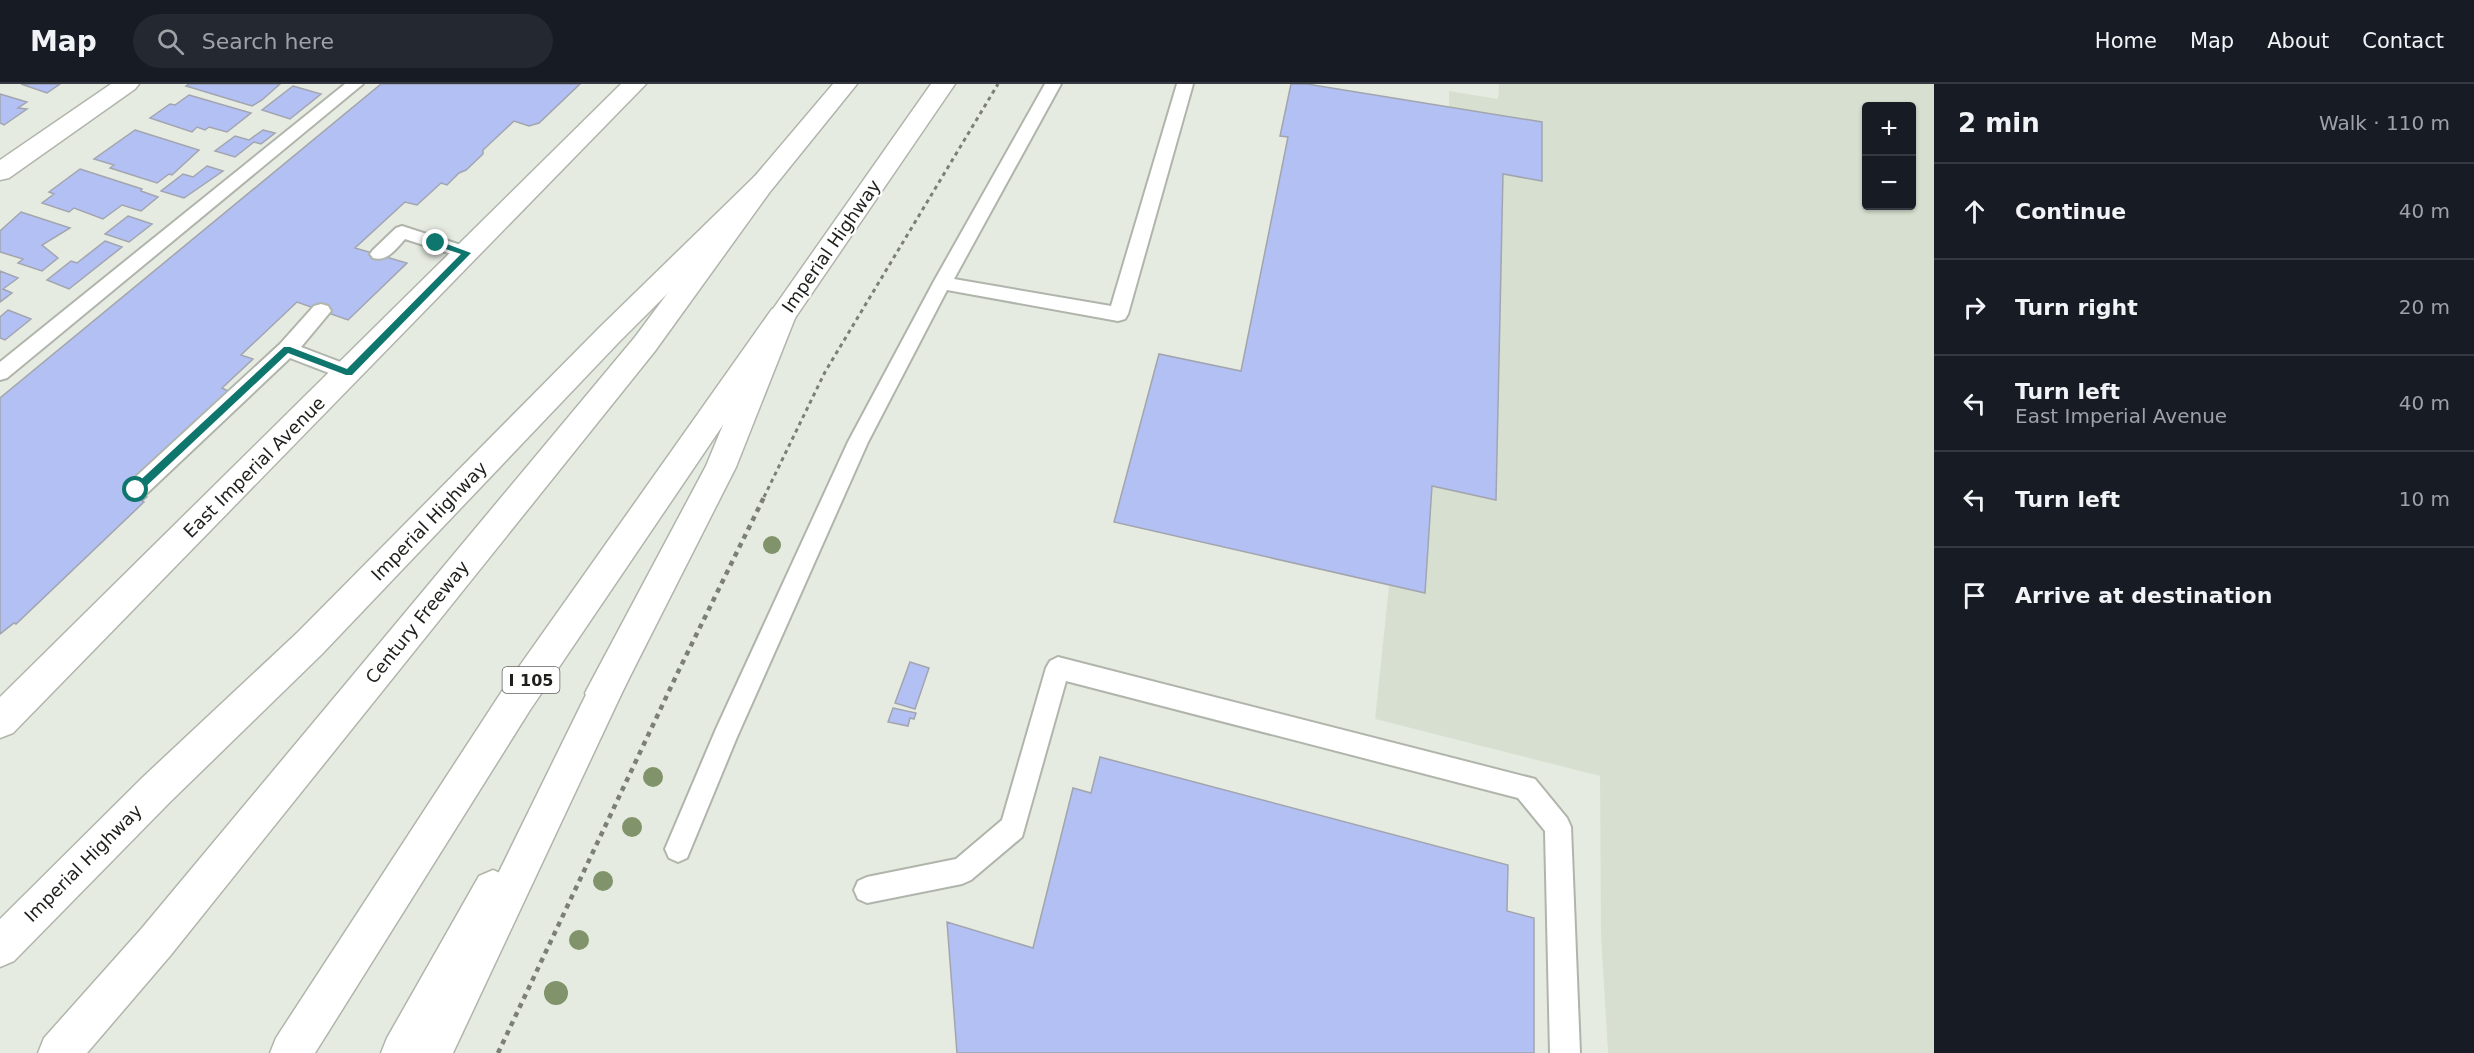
<!DOCTYPE html>
<meta charset="utf-8">
<style>
:root{--surface:#171b24;--page:#242831;--text:#f1f3f6;--muted:#9ea1a6;--line:#363941}
body{margin:0;font-family:"DejaVu Sans",sans-serif;background:var(--page);color:var(--text)}
.controls{position:absolute;right:18px;top:18px;display:grid;overflow:hidden;border-radius:6px;box-shadow:0 2px 4px #0004}
.controls button{width:54px;height:54px;display:grid;place-items:center;padding:0;border:0;border-bottom:2px solid var(--line);background:var(--surface);color:var(--text);font:30px sans-serif}
.stop{position:absolute;width:18px;height:18px;margin:-14px;border:4px solid #0f766e;border-radius:50%;background:#fff}
.stop.end{background:#0f766e;border-color:#fff;box-shadow:0 2px 6px #0008}
.list{margin:0;padding:0;list-style:none}
h2{display:flex;justify-content:space-between;align-items:center;height:78px;margin:0;padding:0 24px;font-size:26px}
h2 small{font-size:20px;font-weight:400;color:var(--muted)}
.list li{display:grid;grid-template-columns:39px 1fr auto;gap:18px;align-items:center;box-sizing:border-box;height:96px;padding:0 24px;border-top:2px solid var(--line)}
.list b{display:block;font-size:22px;white-space:nowrap}
.list p{margin:0;font-size:20px;white-space:nowrap;color:var(--muted)}
.list em{font-size:20px;font-style:normal;color:var(--muted)}
.icon{flex:none;width:33px;height:33px;fill:none;stroke:currentColor;stroke-width:2;stroke-linecap:round;stroke-linejoin:round}
.map{position:relative;flex:none;width:1934px;height:969px;overflow:hidden}
header{display:flex;align-items:center;gap:36px;box-sizing:border-box;height:84px;padding:0 30px;background:var(--surface);border-bottom:2px solid var(--line)}
header strong{font-size:28px}
nav{display:flex;gap:33px;margin-inline-start:auto;font-size:21px}
.search{width:420px;height:54px;background:var(--page);display:flex;align-items:center;gap:15px;box-sizing:border-box;padding:0 21px;border-radius:33px;color:var(--muted);font-size:22px}
main{display:flex}
aside{flex:1;background:var(--surface)}
.map>svg:first-child{display:block}
.built{fill:#d7e0d0;fill-rule:evenodd}
.building{fill:#b2c0f3;stroke:#a2a5ae;stroke-width:1.5}
.lines{fill:none;stroke-linecap:round;stroke-linejoin:round}
.lane-casing{stroke:#b0b5ac;stroke-width:4}
.street-casing{stroke:#b0b5ac;stroke-width:3}
.secondary-casing{stroke:#b0b5ac;stroke-width:3}
.primary-casing{stroke:#b0b5ac;stroke-width:3}
.highway-casing{stroke:#b0b5ac;stroke-width:3}
.path-far1{stroke:#7b7f78;stroke-width:3;stroke-dasharray:4 4;stroke-linecap:butt}
.path{stroke:#7b7f78;stroke-width:4.5;stroke-dasharray:5 5;stroke-linecap:butt}
.lane{fill:#fff;fill-rule:evenodd}
.street{fill:#fff;fill-rule:evenodd}
.secondary{fill:#fff;fill-rule:evenodd}
.primary{fill:#fff;fill-rule:evenodd}
.highway{fill:#fff;fill-rule:evenodd}
.tree{fill:#80936a}
.route{fill:#0f766e}
.labels{text-anchor:middle;dominant-baseline:central;stroke-width:4.5;stroke-linejoin:round;paint-order:stroke}
.shield{fill:#fff;stroke:#626360;stroke-width:1.5}
.shield-label{font-size:16px;font-weight:bold;fill:#1e201c}
.street-label{font-size:18px;fill:#1e201c;stroke:#fff}
</style>
<header>
<strong>Map</strong>
<div class="search"><svg class="icon" aria-label="search" viewBox="0 0 24 24"><circle cx="10" cy="10" r="6"/><path d="M15 15l6 6"/></svg>Search here</div>
<nav><a>Home</a><a>Map</a><a>About</a><a>Contact</a></nav>
</header>
<main>
<div class="map">
<svg width="1934" height="969" viewBox="0 0 1934 969">
<rect width="100%" height="100%" fill="#e6ebe2"/>
<!-- built -->
<path class="built" d="M1499 0H1934V969H1608L1601 851 1600 692 1375 635 1389 502 1423 22 1449 23V7L1498 15ZM1866 22H1912V122H1866Z"/>
<!-- building -->
<path class="building" d="M21 0H60L47 9Z
M189 0H280L262 16 252 22 186 2Z
M381 0H580L539 39 529 42 514 37 483 66V70L466 86 459 89 447 101 441 99 417 121 405 118 355 164 407 179 348 236 297 218 241 271 253 275 222 304 228 307 192 341H194L127 402 144 409 142 411 147 413 142 417 144 418 16 540 14 539 0 550V314Z
M1291 0H1307L1542 38V97L1503 90 1496 416 1432 402 1425 509 1114 438 1159 270 1241 287 1288 53 1280 52Z
M293 2 321 10 290 35 262 26Z
M0 10 27 18 18 24 27 25 4 41 0 39Z
M189 11 251 29 227 48 209 43 205 46 197 43 192 48 150 34 170 20 175 21Z
M135 46 199 66 172 91 169 90 157 99 110 84 114 81 94 75Z
M263 46 275 49 261 60 254 58 235 73 215 67 235 52 249 56Z
M207 82 223 87 184 114 161 107 183 90 193 93Z
M80 85 142 105 141 107 158 113 141 127 122 121 103 135 74 124 69 128 42 119 54 110 49 108Z
M21 128 70 144 42 161 58 174 42 187 18 179 23 175 0 168V147Z
M128 132 152 140 129 158 105 150Z
M105 157 122 163 69 205 47 196 71 177 77 179Z
M0 187 18 194 3 205 12 209 0 218Z
M8 226 31 235 5 256 0 254V233Z
M910 578 929 584 915 625 895 619Z
M893 624 916 629 914 635 910 634 908 642 888 638Z
M1100 673 1508 781 1507 827 1534 834V969H957L947 838 1033 864 1073 704 1091 709Z"/>
<g class="lines">
<!-- lane casing -->
<g class="lane-casing">
<path id="lane" d="M345 0H363L7 294 0 296V278Z
M1045 0H1061L954 195 1111 222 1177 0H1193L1128 230 1125 235 1118 237 947 206 868 358 737 653 687 774 678 778 669 774 665 765 716 645 848 358 933 199Z
M402 142 473 165 476 169 473 173 467 175 405 155C396 165 387 178 373 174L370 170 373 166 396 144Z
M321 220 328 222 331 227 301 263 356 284 359 289 356 294 349 296 342 294 290 274 144 412 136 415 128 412 125 406 128 400 280 260 314 222Z
M1058 573 1535 695 1567 734 1571 743 1580 969H1550L1545 747 1518 714 1066 597 1022 753 971 796 962 800 867 819 858 815 854 806 858 797 867 793 956 775 1002 736 1046 584 1050 577Z"/>
</g>
<!-- street casing -->
<g class="street-casing">
<path id="street" d="M111 0H139L135 5 9 94 0 96V76Z"/>
</g>
<!-- secondary casing -->
<g class="secondary-casing">
<path id="secondary" d="M621 0H646L13 649 0 654V613Z"/>
</g>
<!-- primary casing -->
<g class="primary-casing">
<path id="primary" d="M833 0H857L773 104 619 258 322 570 169 719 14 877 0 883V835L143 693 298 548 599 244 755 92Z
M931 0H955L795 234 736 383 616 620 603 625 590 620 585 609 706 382 768 232Z
M493 786 507 792 513 806 425 969H381L387 954 479 792Z"/>
</g>
<!-- highway casing -->
<g class="highway-casing">
<path id="highway" d="M764 90 773 92 777 98 655 267 170 872 87 969H38L44 954 142 844 635 253 755 92Z
M782 222 792 225 796 232 792 239 530 626 315 969H270L276 954 504 604 772 225Z
M617 567 629 572 634 583 453 969H410L605 572Z"/>
</g>
<!-- path-far1 -->
<path class="path-far1" d="M764 413 825 288 998 0"/>
<!-- path -->
<path class="path" d="M498 969 678 588 765 411"/>
<!-- lane -->
<use href="#lane" class="lane"/>
<!-- street -->
<use href="#street" class="street"/>
<!-- secondary -->
<use href="#secondary" class="secondary"/>
<!-- primary -->
<use href="#primary" class="primary"/>
<!-- highway -->
<use href="#highway" class="highway"/>
</g>
<!-- trees -->
<g class="tree">
<circle cx="772" cy="461" r="9"/>
<circle cx="653" cy="693" r="10"/>
<circle cx="632" cy="743" r="10"/>
<circle cx="603" cy="797" r="10"/>
<circle cx="579" cy="856" r="10"/>
<circle cx="556" cy="909" r="12"/>
</g>
<!-- route -->
<path class="route" d="M436 156 471 169 352 291H346L288 269 140 408H133V403L284 263H290L347 285 461 170 433 161 432 159Z"/>
<g class="labels">
<!-- shield labels -->
<rect class="shield" x="502.5" y="583" width="57" height="26" rx="4.5"/>
<g class="shield-label">
<text x="531" y="596">I 105</text>
</g>
<!-- street labels -->
<g class="street-label">
<text transform="translate(831 162) rotate(-55)">Imperial Highway</text>
<text transform="translate(254 383) rotate(-45)">East Imperial Avenue</text>
<text transform="translate(429 437) rotate(-46)">Imperial Highway</text>
<text transform="translate(417 538) rotate(-51)">Century Freeway</text>
<text transform="translate(83 779) rotate(-45)">Imperial Highway</text>
</g>
</g>
</svg>
<div class="controls">
<button>+</button>
<button>−</button>
</div>
<div class="stop" style="left:136px;top:406px"></div>
<div class="stop end" style="left:436px;top:159px"></div>
</div>
<aside>
<h2>2 min<small>Walk · 110 m</small></h2>
<ul class="list">
<li><svg class="icon" aria-label="ahead" viewBox="0 0 24 24"><path d="M12 20V5M6 11l6-6 6 6"/></svg><div><b>Continue</b></div><em>40 m</em></li>
<li><svg class="icon" aria-label="right" viewBox="0 0 24 24"><path d="M7 20v-9h11M14 6l5 5-5 5"/></svg><div><b>Turn right</b></div><em>20 m</em></li>
<li><svg class="icon" aria-label="left" viewBox="0 0 24 24"><path d="M17 20v-9H6M10 6l-5 5 5 5"/></svg><div><b>Turn left</b><p>East Imperial Avenue</p></div><em>40 m</em></li>
<li><svg class="icon" aria-label="left" viewBox="0 0 24 24"><path d="M17 20v-9H6M10 6l-5 5 5 5"/></svg><div><b>Turn left</b></div><em>10 m</em></li>
<li><svg class="icon" aria-label="arrive" viewBox="0 0 24 24"><path d="M6 21V4h12l-3 4 3 4H6"/></svg><div><b>Arrive at destination</b></div></li>
</ul>
</aside>
</main>
